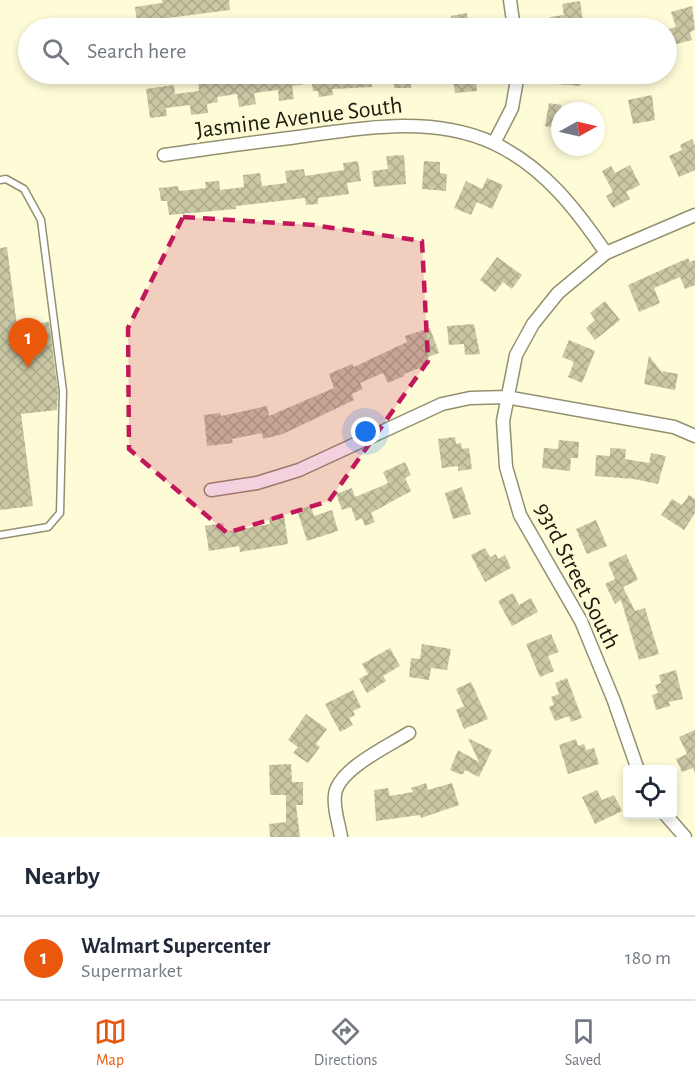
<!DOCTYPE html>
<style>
:root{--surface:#fff;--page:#f2f2f3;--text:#1f2937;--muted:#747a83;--line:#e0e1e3;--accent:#ea580c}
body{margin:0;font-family:"Alegreya Sans",sans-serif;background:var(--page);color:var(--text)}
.controls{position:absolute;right:18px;bottom:18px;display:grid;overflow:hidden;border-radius:6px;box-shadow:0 3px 9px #0003}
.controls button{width:54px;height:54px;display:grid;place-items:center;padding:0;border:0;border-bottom:2px solid var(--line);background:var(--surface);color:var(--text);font:30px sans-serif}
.compass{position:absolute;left:551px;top:102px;width:54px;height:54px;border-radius:50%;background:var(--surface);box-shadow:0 3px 9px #0003;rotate:82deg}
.you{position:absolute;left:366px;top:432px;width:21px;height:21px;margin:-15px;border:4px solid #fff;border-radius:50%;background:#1a73e8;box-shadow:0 0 0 9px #1a73e833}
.badge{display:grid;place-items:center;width:39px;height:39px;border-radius:50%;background:var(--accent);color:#fff;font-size:20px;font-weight:700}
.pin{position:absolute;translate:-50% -50px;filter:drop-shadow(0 2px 3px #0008)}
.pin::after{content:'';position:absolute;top:32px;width:21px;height:18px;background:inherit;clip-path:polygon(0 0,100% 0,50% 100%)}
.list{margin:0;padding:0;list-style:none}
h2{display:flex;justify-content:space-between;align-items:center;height:78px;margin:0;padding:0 24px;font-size:26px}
h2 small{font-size:20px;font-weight:400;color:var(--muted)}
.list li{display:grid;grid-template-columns:39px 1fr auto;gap:18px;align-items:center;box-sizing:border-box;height:84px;padding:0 24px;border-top:2px solid var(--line)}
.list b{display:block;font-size:22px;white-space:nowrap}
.list p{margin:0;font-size:20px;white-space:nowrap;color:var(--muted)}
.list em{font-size:20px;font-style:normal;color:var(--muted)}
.icon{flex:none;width:33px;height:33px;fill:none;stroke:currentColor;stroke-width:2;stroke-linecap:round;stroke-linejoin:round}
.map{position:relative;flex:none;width:695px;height:837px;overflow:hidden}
.search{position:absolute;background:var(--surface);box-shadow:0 3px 9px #0003;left:18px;right:18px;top:18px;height:66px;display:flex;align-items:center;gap:15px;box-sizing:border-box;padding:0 21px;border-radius:33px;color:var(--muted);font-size:22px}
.sheet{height:162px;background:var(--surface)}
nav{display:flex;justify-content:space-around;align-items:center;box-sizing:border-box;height:84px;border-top:2px solid var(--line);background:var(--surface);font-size:16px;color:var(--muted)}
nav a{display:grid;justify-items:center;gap:3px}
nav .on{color:var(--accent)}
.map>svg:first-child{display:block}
.building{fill:url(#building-cross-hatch)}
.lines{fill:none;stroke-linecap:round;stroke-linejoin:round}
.service-casing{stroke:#93906f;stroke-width:9}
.minor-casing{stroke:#93906f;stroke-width:15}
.service{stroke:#fff;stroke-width:6}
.minor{stroke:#fff;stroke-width:12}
.marked{fill:#c2185b;fill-opacity:0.2;stroke:#c2185b;stroke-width:4.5;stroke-dasharray:12 8;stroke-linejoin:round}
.labels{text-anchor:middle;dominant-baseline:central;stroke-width:6;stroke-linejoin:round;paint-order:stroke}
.street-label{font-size:24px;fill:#1d1b0e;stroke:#fefcd7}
</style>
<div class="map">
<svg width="695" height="837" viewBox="0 0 695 837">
<defs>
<pattern id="building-cross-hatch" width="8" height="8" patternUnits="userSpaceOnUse" patternTransform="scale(1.5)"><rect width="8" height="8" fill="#c9c7a4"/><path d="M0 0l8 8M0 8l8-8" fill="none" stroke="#acaa8c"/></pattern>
</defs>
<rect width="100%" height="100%" fill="#fefcd7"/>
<!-- building -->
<path class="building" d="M162 0H229L230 10 137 22 135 7 162 3Z
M580 1 584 28H552L550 17 564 15 562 4Z
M692 6 695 30 690 32 692 40 673 45 668 29 676 27 671 12Z
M467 13 469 28H453L451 16Z
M236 74H370L372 87 332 89 333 95 319 97 318 91H313L312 83 292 86 294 99 279 101 278 90 254 93 256 104 239 107 237 94 217 97 218 102 207 104 208 113 191 115 190 105 166 108 167 116 150 118 146 89 174 85 175 94 199 91 198 80Z
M395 74H411V88H394Z
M452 74H475L477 91 455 93Z
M558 74H582L580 86 557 84Z
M652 95 655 120 633 124 628 100Z
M549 103 561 105 560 129 545 126Z
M692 139 695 146V170L679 177 669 156 682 150 680 145Z
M404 155 406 184 374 187 372 171 388 169 386 156Z
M358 161 361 181 347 183 349 194 318 198V204L306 205 305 198 236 206V209L169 215 167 201H161L159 188 178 186 179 191 206 188 205 182 219 181 220 190 244 187 243 175 260 173 262 186 287 183 285 171 304 169 305 176 344 170 343 163Z
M424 161 440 162V173L447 174 446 191 422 189Z
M630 165 640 185 626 192 630 199 613 208 606 196 613 192 602 171 611 166 615 173Z
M487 178 503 185 492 209 477 202 471 215 454 208 466 181 482 189Z
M7 247 17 326 49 322 58 391 57 410 21 414 33 506 0 510V248Z
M497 257 522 275 512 289 503 282 495 292 480 280Z
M688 258 690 262 695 260V285L685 289 680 277 654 288 660 303 639 312 628 285Z
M605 301 620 320 595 340 586 328 595 320 590 313Z
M474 324 480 354 465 355 464 344 449 345 447 326Z
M430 328 439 353 428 357 430 364 404 374V376L388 383 383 373 360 383 363 389 352 394 354 400 283 434 263 439 262 433 232 439 233 443 207 446 204 415 220 413 221 416 267 406 269 416 334 388 329 374 352 364 354 367 407 342 405 336Z
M569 340 595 351 582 383 568 377 574 362 562 357Z
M649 356 664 375 662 371 678 374 675 390 644 384Z
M455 437 456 444 461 443 462 449 469 448 472 469 458 471V466L442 468 438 439Z
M559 440 579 442 578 458H571L570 471 542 468 544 448 558 449Z
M610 448 626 449 625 459 649 463 651 453 666 456 658 484 634 479 595 476 596 455 610 456Z
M405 462 411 475 405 478 411 491 371 513 375 522 365 526 362 518 356 521 351 507 342 510 336 494 352 488 355 497 382 486 388 483 383 472Z
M462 487 471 514 453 519 445 493Z
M689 495 695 499V513L684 530 661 515 672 499 682 505Z
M311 506 314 516 332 510 338 531 307 541 297 510Z
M284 515 288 544 240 552 239 546 209 551 205 526 223 523 225 532 270 524 269 518Z
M596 520 607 546 587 554 576 529Z
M485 548 490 557 496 554 498 559 505 555 511 568 485 582 471 555Z
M626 554 638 580 623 587 635 611 645 608 659 654 639 660 621 600 615 604 605 584 615 579 608 563Z
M513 593 519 605 531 598 538 612 512 626 498 601Z
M551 634 559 652 548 656 554 671 540 677 526 644Z
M422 644 451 649 447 670 431 668 429 680 409 677 411 658 420 659Z
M390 648 400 666 383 676 386 681 367 693 359 679 368 674 362 664Z
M676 670 683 699 669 702 670 706 656 710 652 695 658 693 655 685 661 683 659 675Z
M567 678 582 718 571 722 569 716 555 721 549 707 554 705 551 697 559 694 555 683Z
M471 682 488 719 464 729 456 710 464 706 456 689Z
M353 690 361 707 353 711 355 715 349 718 353 725 340 732 325 704Z
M306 714 327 729 316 744 320 747 308 763 293 753 298 747 288 740Z
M695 730V773L693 768 682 772 676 759 687 754 679 737Z
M468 738 492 750 479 777 465 770 463 774H459L450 770 458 750 479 762Z
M576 739 578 746 584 744 586 750 594 748 599 764 568 774 559 745Z
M291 764 292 782H303V805H296L300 837H270L269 824 286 822V795H270L269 765Z
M426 783 428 790 452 783 459 805 421 818 420 815 376 821 374 790 388 788 390 796 413 792 411 788Z
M597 790 602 800 614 795 622 811 595 824 582 797Z"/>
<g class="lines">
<!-- service casing -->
<g class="service-casing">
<path id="service" d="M0 180 6 179 24 189 41 220 63 391 60 513 48 527 0 535"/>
</g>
<!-- minor casing -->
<g class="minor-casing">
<path id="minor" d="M510 0 514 28
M494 143 512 108 518 74
M164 155C206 149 248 143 290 138 356 129 430 114 493 143 543 166 576 209 606 253
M211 490 257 483 299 470 442 404 470 398 506 397 674 427 695 436
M638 770 614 701 581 621 520 515 506 467 503 421 516 355 533 324 558 293 606 253 695 215
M665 814 685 837
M341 837C339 824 333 808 335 795 337 770 388 746 409 733"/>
</g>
<!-- service -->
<use href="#service" class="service"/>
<!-- minor -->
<use href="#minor" class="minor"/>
</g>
<!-- marked area -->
<path class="marked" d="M183 217 313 225 422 241 428 361 329 501 227 533 129 449 128 328Z"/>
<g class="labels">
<!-- street labels -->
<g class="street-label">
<text transform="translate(299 118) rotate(-7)">Jasmine Avenue South</text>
<text transform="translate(577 576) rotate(63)">93rd Street South</text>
</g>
</g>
</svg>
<div class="controls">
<button><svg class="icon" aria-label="locate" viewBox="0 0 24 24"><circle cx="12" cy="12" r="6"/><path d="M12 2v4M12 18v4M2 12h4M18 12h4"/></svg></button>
</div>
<svg class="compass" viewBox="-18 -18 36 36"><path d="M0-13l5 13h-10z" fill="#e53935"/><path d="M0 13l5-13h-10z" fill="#747a83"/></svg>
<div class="you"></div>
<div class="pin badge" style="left:28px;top:368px">1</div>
<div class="search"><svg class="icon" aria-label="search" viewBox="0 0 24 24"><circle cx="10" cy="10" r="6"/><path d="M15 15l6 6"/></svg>Search here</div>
</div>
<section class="sheet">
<h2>Nearby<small></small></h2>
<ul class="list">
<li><span class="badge">1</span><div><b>Walmart Supercenter</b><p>Supermarket</p></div><em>180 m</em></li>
</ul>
</section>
<nav>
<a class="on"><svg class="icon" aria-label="map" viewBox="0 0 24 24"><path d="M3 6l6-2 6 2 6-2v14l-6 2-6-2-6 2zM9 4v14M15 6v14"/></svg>Map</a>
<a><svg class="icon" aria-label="directions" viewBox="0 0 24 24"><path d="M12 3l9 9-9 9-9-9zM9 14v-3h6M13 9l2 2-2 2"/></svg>Directions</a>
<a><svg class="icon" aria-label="saved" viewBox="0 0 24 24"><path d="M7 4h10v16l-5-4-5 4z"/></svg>Saved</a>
</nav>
